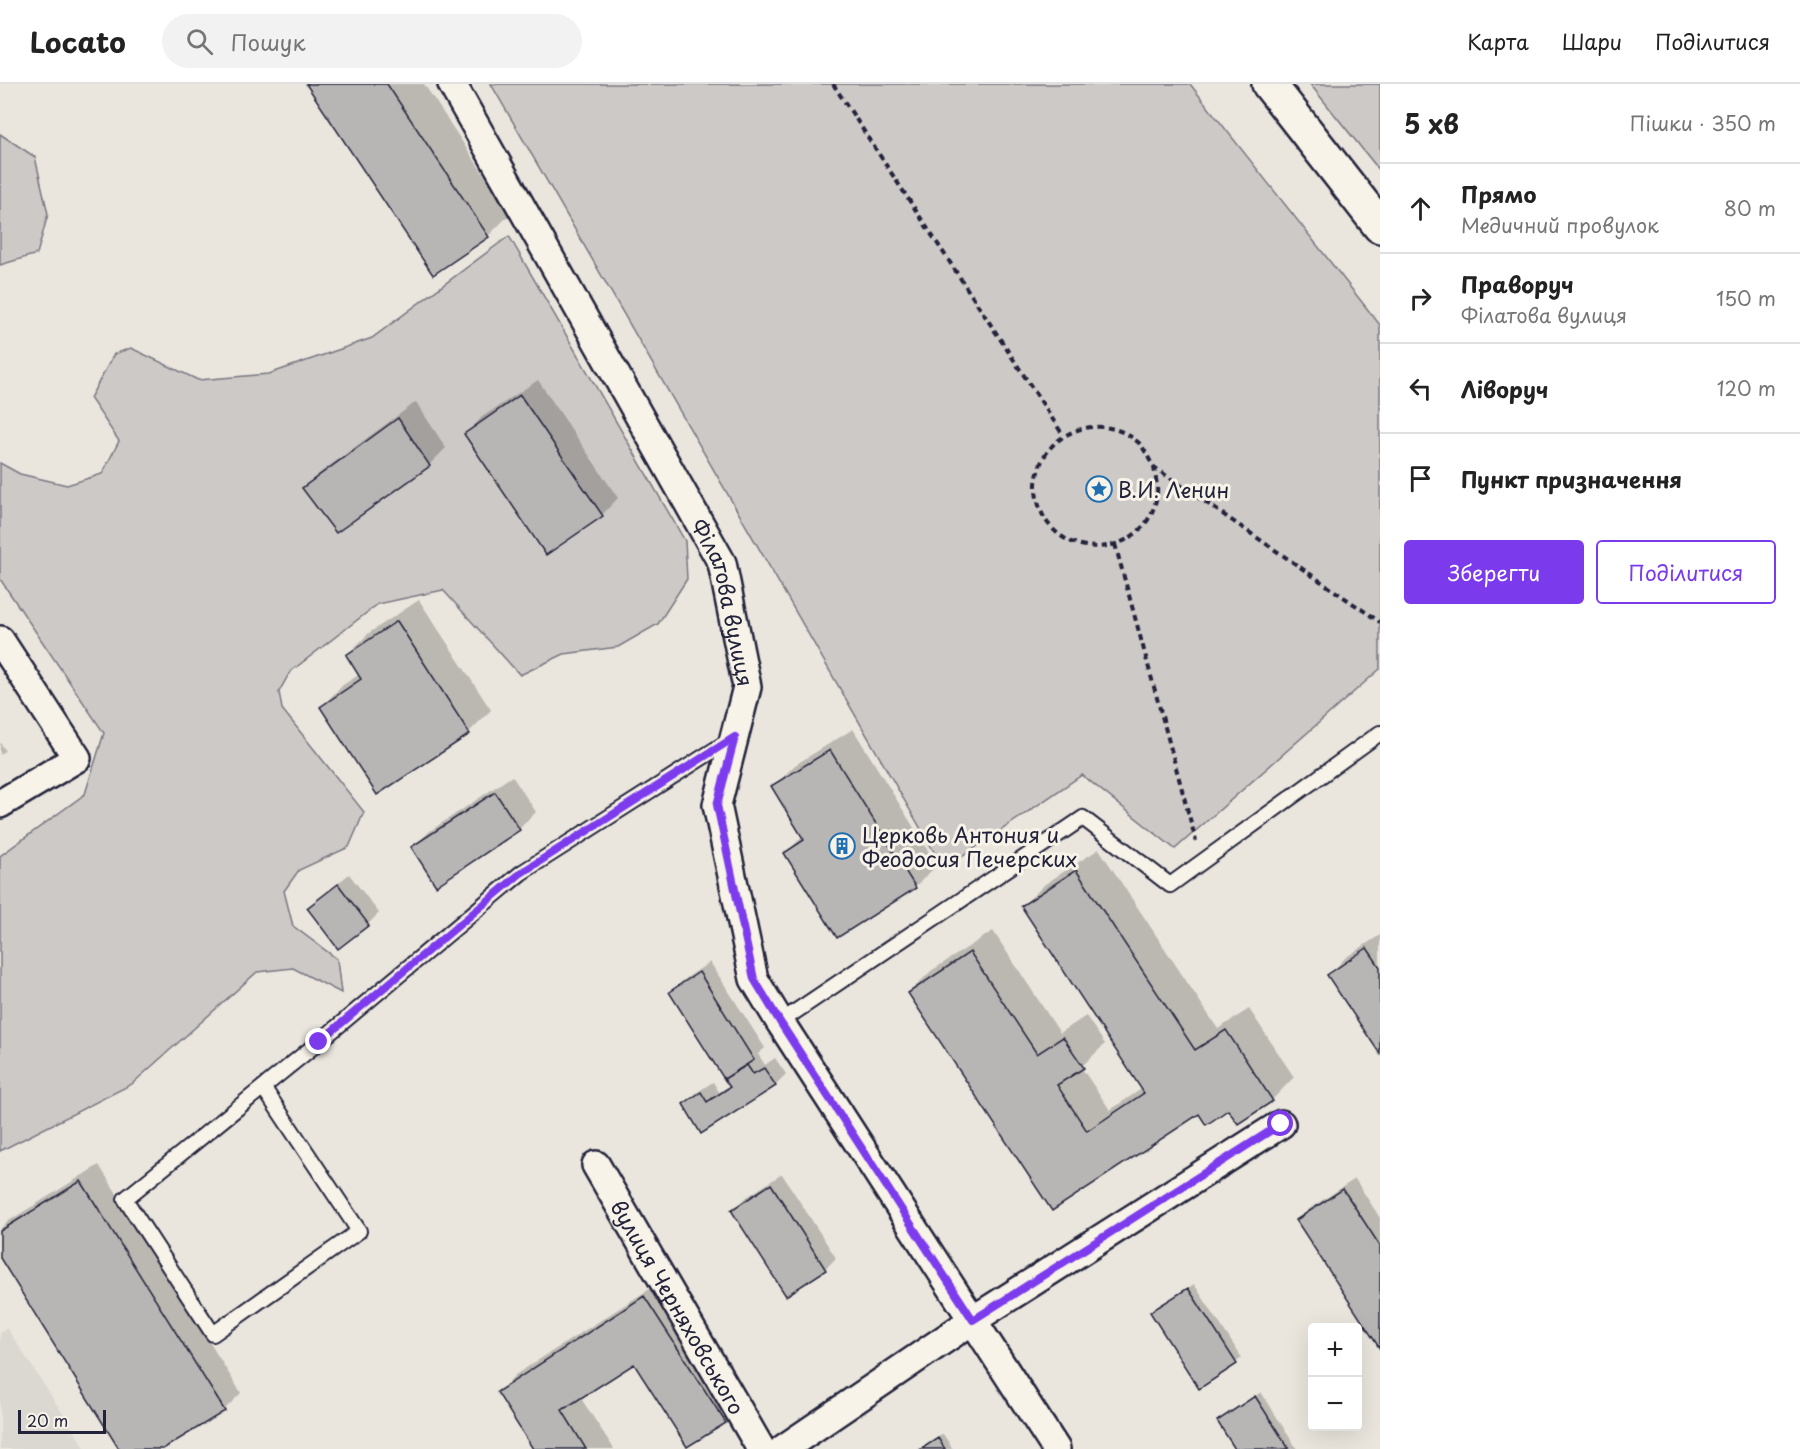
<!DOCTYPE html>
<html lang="uk">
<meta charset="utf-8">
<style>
:root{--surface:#fff;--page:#f2f2f2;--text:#222;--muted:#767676;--line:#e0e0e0;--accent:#7c3aed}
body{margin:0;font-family:"Playpen Sans",sans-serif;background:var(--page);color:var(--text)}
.controls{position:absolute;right:18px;bottom:18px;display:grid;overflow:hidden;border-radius:6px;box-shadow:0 6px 24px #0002}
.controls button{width:54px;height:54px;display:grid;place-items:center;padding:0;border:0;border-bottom:2px solid var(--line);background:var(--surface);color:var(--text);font:30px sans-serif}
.scale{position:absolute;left:18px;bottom:15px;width:88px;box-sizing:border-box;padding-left:6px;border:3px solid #22223b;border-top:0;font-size:16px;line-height:21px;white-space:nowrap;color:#22223b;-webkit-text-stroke:4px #f7f3e8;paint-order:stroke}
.stop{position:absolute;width:18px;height:18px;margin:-14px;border:4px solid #7c3aed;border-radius:50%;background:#fff}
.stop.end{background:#7c3aed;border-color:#fff;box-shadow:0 2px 6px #0008}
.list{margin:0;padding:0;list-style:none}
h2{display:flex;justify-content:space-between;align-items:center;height:78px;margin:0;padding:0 24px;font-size:26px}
h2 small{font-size:20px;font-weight:400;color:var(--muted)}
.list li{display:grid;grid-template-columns:39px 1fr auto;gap:18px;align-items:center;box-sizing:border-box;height:90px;padding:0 24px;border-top:2px solid var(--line)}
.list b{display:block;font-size:22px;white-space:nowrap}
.list p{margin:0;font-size:20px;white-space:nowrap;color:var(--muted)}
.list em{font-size:20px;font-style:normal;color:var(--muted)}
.actions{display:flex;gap:12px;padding:18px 24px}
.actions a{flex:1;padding:14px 0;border:2px solid var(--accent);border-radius:6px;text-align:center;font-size:21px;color:var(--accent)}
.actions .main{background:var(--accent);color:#fff}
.icon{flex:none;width:33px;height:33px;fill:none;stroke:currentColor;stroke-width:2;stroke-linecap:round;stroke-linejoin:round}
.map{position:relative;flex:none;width:1380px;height:1365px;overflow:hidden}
header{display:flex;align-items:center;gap:36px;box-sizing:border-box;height:84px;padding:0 30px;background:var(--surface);border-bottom:2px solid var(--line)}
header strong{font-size:28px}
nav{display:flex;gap:33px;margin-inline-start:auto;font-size:21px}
.search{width:420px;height:54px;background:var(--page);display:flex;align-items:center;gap:15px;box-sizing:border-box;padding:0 21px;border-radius:33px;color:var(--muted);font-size:22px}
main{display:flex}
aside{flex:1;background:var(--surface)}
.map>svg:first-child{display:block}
.built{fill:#dbd8d2}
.green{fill:#cdc9c6;stroke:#787680;stroke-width:1.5}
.shadow{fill:#0003}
.building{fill:#b8b6b5;stroke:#22223b;stroke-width:1.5}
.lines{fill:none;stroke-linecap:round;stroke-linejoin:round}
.service-casing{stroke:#22223b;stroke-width:18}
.minor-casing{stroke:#22223b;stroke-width:32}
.secondary-casing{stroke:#22223b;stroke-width:38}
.path{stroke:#22223b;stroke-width:4;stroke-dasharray:6 4.5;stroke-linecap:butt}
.service{stroke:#f7f3e8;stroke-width:14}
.minor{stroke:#f7f3e8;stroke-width:27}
.secondary{stroke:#f7f3e8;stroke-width:33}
.route{stroke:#7c3aed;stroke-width:8}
.labels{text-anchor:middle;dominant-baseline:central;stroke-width:6;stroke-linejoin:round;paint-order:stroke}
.poi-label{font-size:21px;fill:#22223b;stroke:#f7f3e8;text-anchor:start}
.street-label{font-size:21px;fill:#22223b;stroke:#f7f3e8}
</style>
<header>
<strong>Locato</strong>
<div class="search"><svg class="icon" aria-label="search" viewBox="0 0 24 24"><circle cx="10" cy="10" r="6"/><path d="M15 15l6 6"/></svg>Пошук</div>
<nav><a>Карта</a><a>Шари</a><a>Поділитися</a></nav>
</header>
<main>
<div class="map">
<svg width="1380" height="1365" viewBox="0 0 1380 1365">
<rect width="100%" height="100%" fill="#eae6de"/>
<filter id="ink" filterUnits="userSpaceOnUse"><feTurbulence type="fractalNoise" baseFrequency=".0167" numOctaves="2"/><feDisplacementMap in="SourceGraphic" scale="12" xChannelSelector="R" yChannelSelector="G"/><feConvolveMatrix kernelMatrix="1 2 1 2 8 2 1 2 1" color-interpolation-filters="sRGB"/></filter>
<g filter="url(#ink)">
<!-- built -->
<path class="built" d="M7 1244 86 1365H0V1249Z"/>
<!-- green -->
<path class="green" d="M491 0H1190L1380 241V585L1175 765 1082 691 944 785Z
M1310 0H1380V87Z
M0 50 35 73 48 130 37 170 0 181Z
M509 152 685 457 687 495 658 540 618 563 564 570 520 591 443 506 378 520 290 588 279 608 282 625 364 728 349 763 299 786 284 807 293 842 337 875 341 909 293 884 257 888 132 1000 0 1067V772L85 710 104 649 0 495V379L20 390 67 401 102 390 119 357 90 314 114 270 131 264 198 296 269 290 372 254Z"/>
<!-- shadow -->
<path class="shadow" d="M308 0H424L510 130 488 152Z
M538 296 618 414 602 431 466 350 482 333Z
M416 318 446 364 429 381 304 404 321 388Z
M419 516 491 626 469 648 378 709 321 623 343 601 360 590 347 571 369 549Z
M853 645 937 781 915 803 786 769 803 752 773 703 795 681Z
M0 659 5 666 0 671Z
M512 692 536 728 519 745 437 799 413 763 430 747Z
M1099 765 1218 945 1249 925 1294 993 1272 1016 1229 1024 1199 1028 1052 1125 909 909 931 887 993 847 1060 949 1086 932 1105 960 1081 983 1110 1026 1143 1004 1023 822 1045 800Z
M349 790 379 829 368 840 309 824Z
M1380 851V967L1329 891 1345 874Z
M710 878 765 964 758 970 765 981 775 974 786 990 775 1001 702 1047 685 1020 696 1009 713 998 719 1008 730 1001 671 908 682 897Z
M99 1081 241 1309 224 1326 160 1365H120L0 1171V1145L7 1138Z
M782 1090 836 1174 825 1185 733 1126 744 1115Z
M1355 1095 1380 1134V1262L1298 1136 1309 1125Z
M662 1197 741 1321 725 1338 634 1278 580 1313 614 1365H535L499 1308 515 1291Z
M1194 1200 1242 1274 1200 1303 1152 1228Z
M1261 1308 1297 1365H1237L1219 1337Z
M943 1350 953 1365H920Z"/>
<!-- building -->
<path class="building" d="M306 0H387L489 153 433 191Z
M520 311 603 432 546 471 464 350Z
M398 334 430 382 336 449 302 404Z
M397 537 470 650 377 711 320 623 361 595 346 571Z
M830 666 916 804 837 854 784 769 804 756 771 702Z
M495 708 520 746 436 802 411 763Z
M1076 786 1195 966 1226 946 1273 1017 1238 1040 1228 1026 1206 1041 1199 1030 1052 1127 908 909 970 868 1037 970 1063 953 1084 984 1057 1001 1087 1047 1144 1009 1021 822Z
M338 800 369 841 338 865 307 824Z
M1367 864 1380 883V970L1327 891Z
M699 888 754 976 724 995 669 908Z
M747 981 753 990 764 984 776 1002 701 1050 683 1020 701 1008 707 1018 730 1003 724 995Z
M81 1097 225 1327 163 1365H119L0 1174V1147Z
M771 1100 826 1186 786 1212 731 1126Z
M1343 1105 1380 1162V1265L1296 1136Z
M1188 1204 1237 1280 1199 1305 1150 1228Z
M644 1212 726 1339 687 1363 634 1280 562 1326 586 1365H533L497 1308Z
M1255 1312 1289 1365H1235L1217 1337Z
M938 1354 945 1365H921Z"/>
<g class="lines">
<!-- service casing -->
<g class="service-casing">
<path id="service" d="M780 938 1083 734 1170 801 1380 649
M263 1003 359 1147 213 1250 125 1115 319 958 521 789 733 654"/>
</g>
<!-- minor casing -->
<g class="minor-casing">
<g id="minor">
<path id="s1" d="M452 0 722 479 747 603 717 721 754 895 780 938 1056 1365"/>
<path d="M0 556 77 674 0 720"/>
<path id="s2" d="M596 1081 761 1365"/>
<path d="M783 1365 973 1236 1281 1040"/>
</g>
</g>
<!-- secondary casing -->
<g class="secondary-casing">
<path id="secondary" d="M1269 0 1380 142"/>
</g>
<!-- path -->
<path class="path" d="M833 0 1063 351
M1154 383C1155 391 1158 402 1157 410 1148 480 1044 482 1036 407 1035 391 1041 374 1052 362 1076 338 1114 336 1139 359 1145 365 1149 376 1154 383L1380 538
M1115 460 1196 757"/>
<!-- service -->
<use href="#service" class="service"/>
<!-- minor -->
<use href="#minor" class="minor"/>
<!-- secondary -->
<use href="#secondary" class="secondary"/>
</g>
</g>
<g class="lines" filter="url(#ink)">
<!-- route -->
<path class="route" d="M319 958 521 789 735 653 717 721 754 895 780 938 973 1236 1281 1040"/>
</g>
<!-- icons -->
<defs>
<g id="sight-ring" transform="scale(1.35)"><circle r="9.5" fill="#f7f3e8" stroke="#1f6fb2" stroke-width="1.5"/><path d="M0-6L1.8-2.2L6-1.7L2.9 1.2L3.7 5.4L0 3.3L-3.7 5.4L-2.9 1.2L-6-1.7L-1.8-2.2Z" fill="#1f6fb2"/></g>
<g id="building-ring" transform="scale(1.35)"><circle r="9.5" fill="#f7f3e8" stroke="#1f6fb2" stroke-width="1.5"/><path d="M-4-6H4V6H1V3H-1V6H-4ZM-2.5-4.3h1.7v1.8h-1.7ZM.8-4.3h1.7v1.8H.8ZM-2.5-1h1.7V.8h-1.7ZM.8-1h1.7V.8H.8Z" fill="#1f6fb2"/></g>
</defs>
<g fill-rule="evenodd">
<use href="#sight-ring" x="1099" y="405"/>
<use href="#building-ring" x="842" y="762"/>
</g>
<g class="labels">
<!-- poi labels -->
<g class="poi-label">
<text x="1118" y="405">В.И. Ленин</text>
<text x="862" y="750">Церковь Антония и<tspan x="862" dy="24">Феодосия Печерских</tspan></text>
</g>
<!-- street labels -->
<g class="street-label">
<text stroke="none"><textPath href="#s1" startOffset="588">Філатова вулиця</textPath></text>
<text stroke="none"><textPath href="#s2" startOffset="164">вулиця Черняховського</textPath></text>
</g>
</g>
</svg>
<div class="controls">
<button>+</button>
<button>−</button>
</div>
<div class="scale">20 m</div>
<div class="stop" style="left:1281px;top:1040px"></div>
<div class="stop end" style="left:319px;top:958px"></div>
</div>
<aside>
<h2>5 хв<small>Пішки · 350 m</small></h2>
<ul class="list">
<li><svg class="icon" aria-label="ahead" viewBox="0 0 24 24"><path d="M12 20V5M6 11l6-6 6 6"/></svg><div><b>Прямо</b><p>Медичний провулок</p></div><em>80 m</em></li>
<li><svg class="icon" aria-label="right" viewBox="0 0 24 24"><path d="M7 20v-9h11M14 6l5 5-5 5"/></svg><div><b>Праворуч</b><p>Філатова вулиця</p></div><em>150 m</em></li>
<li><svg class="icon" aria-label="left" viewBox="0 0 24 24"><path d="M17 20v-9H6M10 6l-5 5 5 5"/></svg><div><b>Ліворуч</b></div><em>120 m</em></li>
<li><svg class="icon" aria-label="arrive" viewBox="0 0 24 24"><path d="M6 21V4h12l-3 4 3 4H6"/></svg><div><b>Пункт призначення</b></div></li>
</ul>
<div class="actions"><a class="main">Зберегти</a><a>Поділитися</a></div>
</aside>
</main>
